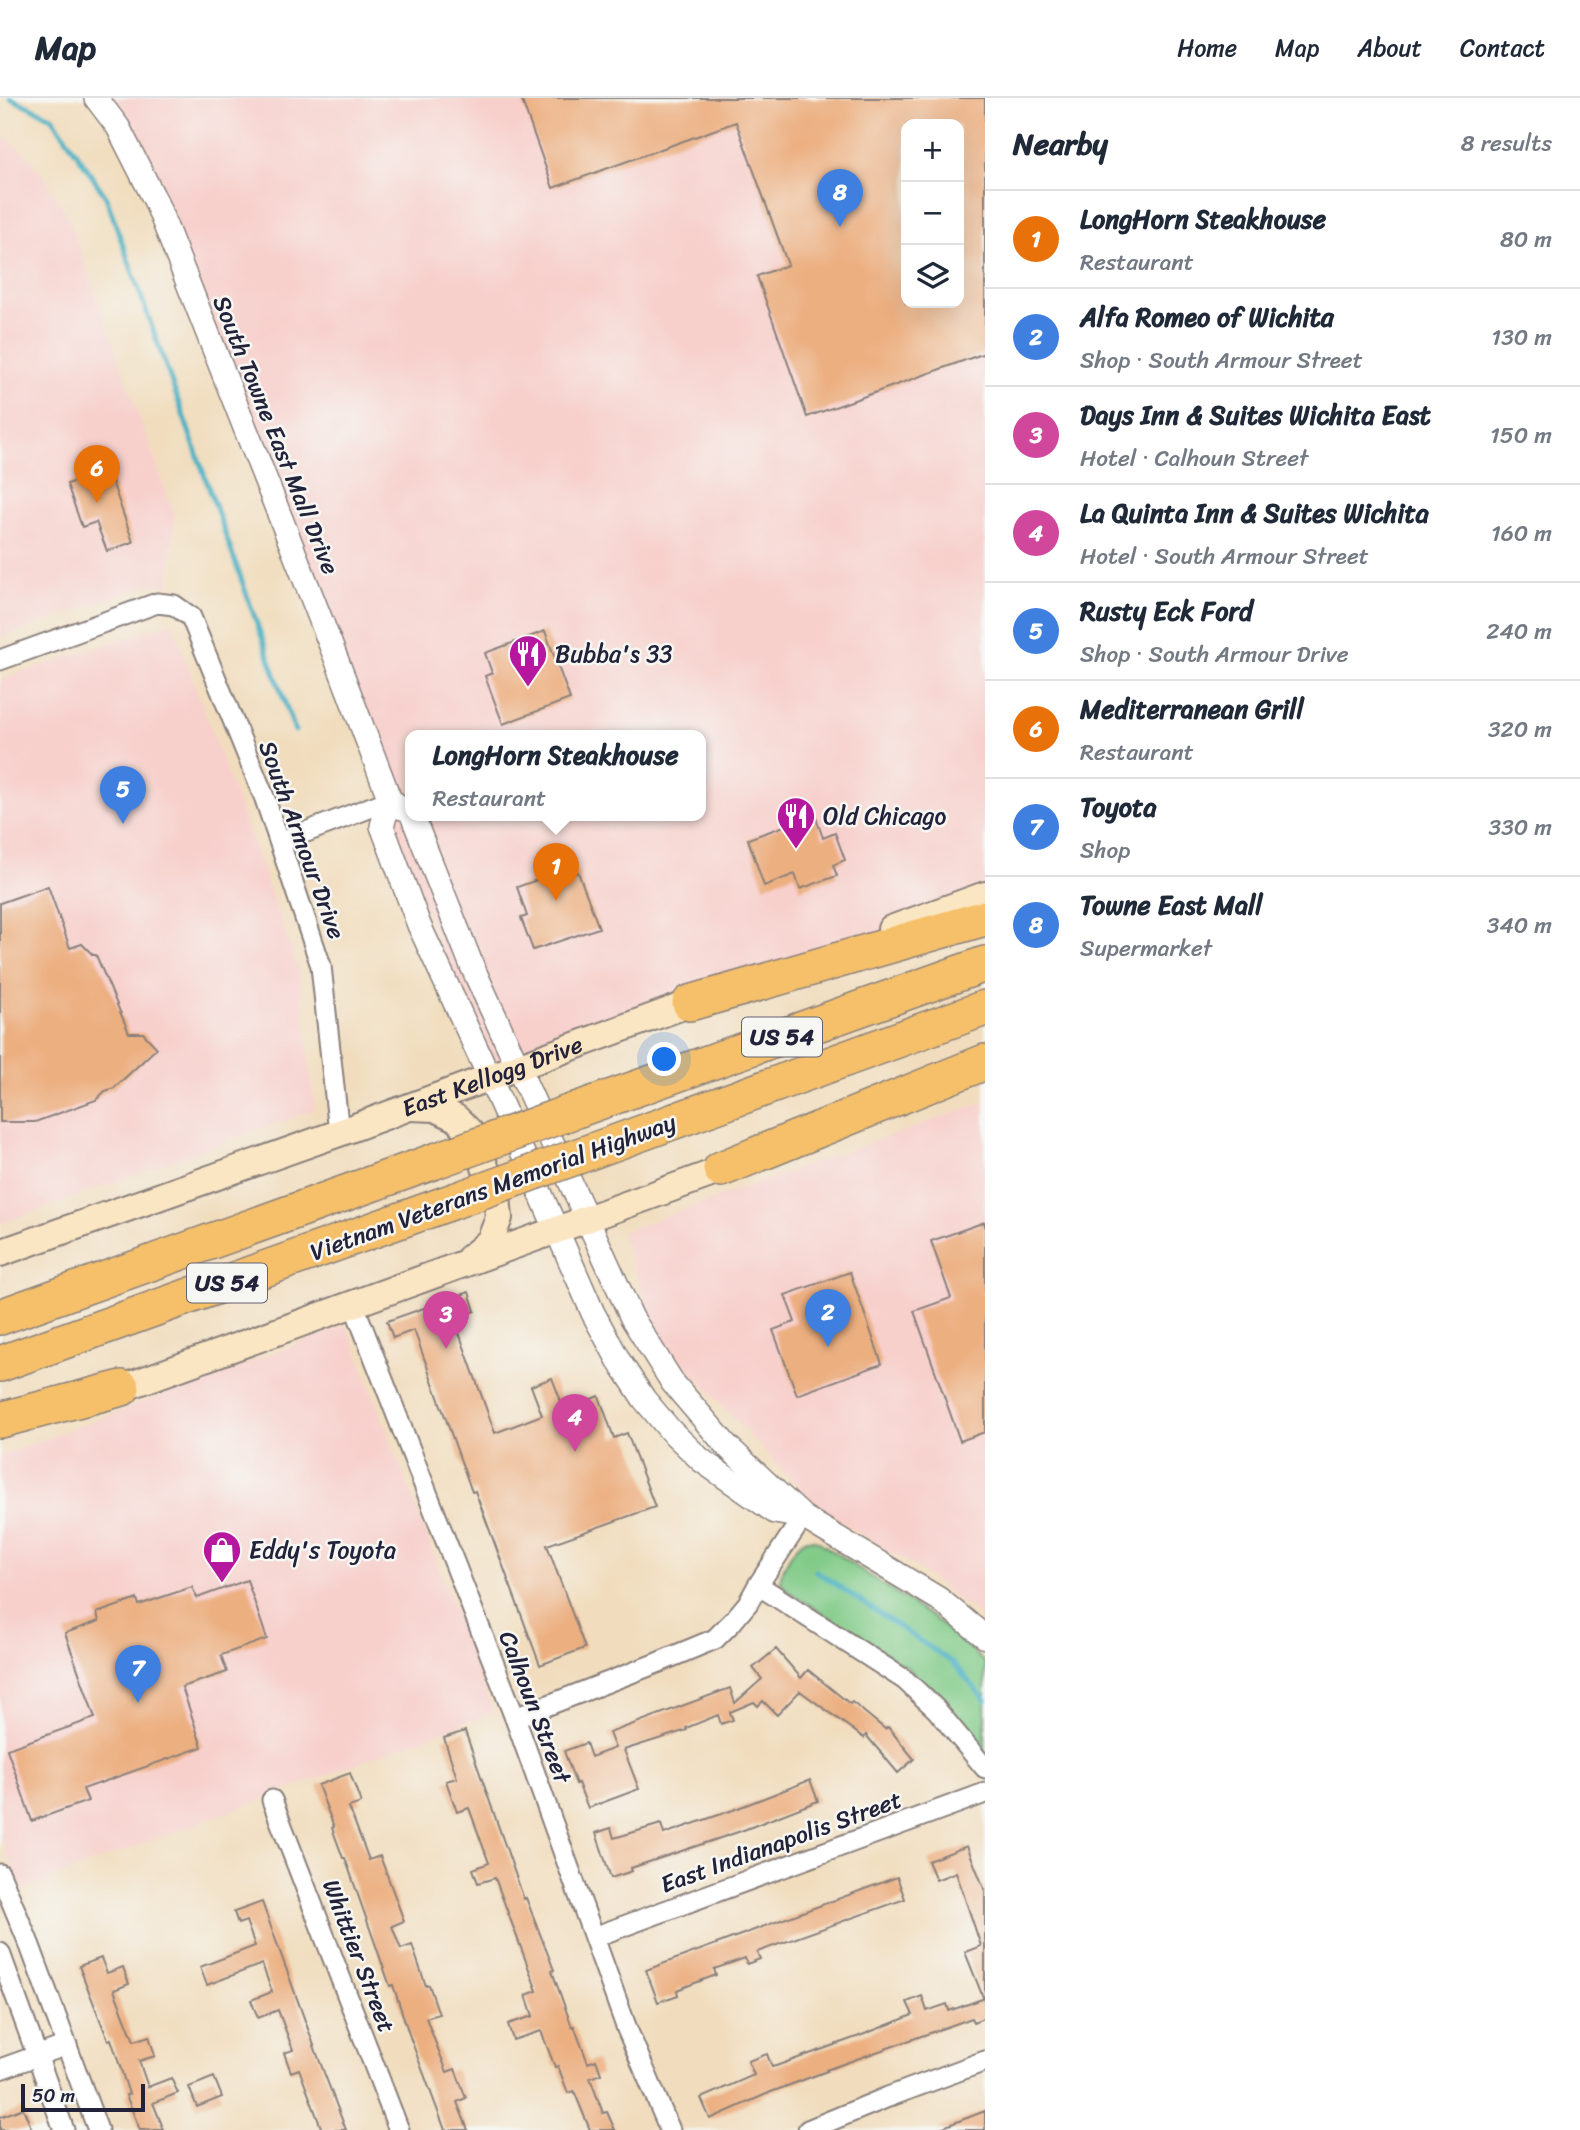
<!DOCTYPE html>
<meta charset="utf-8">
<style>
:root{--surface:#fff;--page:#f2f2f3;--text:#1f2937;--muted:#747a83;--line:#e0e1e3;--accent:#0f766e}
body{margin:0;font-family:Sriracha,sans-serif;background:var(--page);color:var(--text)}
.controls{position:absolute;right:21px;top:21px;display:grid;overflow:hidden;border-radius:14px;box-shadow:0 7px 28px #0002}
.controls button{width:63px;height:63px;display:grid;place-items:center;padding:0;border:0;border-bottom:2px solid var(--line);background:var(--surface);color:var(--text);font:35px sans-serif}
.scale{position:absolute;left:21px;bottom:18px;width:124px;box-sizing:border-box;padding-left:7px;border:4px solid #22223b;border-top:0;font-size:19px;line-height:24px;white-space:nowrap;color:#22223b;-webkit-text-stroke:5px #f6f6f2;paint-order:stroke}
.you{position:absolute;left:665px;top:962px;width:24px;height:24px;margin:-18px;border:5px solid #fff;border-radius:50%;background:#1a73e8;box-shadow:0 0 0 10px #1a73e833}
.badge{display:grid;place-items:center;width:46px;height:46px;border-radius:50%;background:var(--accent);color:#fff;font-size:23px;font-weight:700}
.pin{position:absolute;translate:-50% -58px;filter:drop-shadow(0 2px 4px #0008)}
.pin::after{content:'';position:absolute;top:37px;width:24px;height:21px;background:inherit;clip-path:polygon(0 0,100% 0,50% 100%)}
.popup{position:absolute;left:405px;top:632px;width:301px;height:91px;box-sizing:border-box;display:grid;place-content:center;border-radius:14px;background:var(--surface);filter:drop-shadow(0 2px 5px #0005);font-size:23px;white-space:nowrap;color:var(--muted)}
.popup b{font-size:26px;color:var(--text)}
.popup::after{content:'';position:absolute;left:50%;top:100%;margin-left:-14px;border:14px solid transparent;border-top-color:var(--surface)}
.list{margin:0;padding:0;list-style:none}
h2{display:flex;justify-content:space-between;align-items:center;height:91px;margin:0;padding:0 28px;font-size:30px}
h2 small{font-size:23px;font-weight:400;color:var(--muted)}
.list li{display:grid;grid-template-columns:46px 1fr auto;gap:21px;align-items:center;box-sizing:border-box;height:98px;padding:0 28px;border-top:2px solid var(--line)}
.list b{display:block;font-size:26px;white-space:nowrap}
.list p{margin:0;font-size:23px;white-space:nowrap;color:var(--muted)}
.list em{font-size:23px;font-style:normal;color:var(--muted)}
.icon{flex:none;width:38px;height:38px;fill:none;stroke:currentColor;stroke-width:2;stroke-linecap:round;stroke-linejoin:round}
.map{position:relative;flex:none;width:985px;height:2032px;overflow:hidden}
header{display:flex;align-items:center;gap:42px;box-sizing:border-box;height:98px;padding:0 35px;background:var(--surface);border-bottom:2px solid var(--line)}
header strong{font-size:33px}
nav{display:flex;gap:38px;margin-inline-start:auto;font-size:24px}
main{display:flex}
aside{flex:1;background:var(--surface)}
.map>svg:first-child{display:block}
.built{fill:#f7d0cc;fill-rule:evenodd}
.green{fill:#80ca87;stroke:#517661;stroke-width:2}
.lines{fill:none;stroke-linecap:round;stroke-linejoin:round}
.stream{stroke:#44afc2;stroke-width:5}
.building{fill:#ecaf80;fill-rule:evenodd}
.minor-casing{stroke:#8a807c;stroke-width:23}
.tertiary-casing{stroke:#8a807c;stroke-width:26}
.secondary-casing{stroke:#8a807c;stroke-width:30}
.motorway-casing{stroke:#8a807c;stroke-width:38}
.minor{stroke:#fff;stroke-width:19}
.tertiary{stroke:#fff;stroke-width:23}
.secondary{stroke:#fbe6c4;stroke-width:26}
.motorway{stroke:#f6c06b;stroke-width:35}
.motorway-bridge-casing{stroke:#8a807c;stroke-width:38;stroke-linecap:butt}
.motorway-bridge{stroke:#f6c06b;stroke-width:35}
.labels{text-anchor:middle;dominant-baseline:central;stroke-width:5;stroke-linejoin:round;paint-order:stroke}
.shield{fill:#f6f6f2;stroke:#626272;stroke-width:2}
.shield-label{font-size:23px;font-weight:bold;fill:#22223b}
.street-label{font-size:24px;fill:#22223b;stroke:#f6f6f2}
.poi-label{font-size:24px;fill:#22223b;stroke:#f6f6f2;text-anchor:start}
</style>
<header>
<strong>Map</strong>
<nav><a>Home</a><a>Map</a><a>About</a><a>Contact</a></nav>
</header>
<main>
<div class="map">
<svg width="985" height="2032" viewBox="0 0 985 2032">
<rect width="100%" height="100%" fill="#f6f6f2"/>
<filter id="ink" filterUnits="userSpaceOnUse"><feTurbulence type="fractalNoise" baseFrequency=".0143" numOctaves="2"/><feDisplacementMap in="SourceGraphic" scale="14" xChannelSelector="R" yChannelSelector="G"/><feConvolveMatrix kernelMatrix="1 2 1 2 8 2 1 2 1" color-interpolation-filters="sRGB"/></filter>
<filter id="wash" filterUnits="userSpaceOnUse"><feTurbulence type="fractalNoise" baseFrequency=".00686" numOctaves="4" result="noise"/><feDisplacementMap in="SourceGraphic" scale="28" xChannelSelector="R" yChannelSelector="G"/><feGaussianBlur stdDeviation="1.57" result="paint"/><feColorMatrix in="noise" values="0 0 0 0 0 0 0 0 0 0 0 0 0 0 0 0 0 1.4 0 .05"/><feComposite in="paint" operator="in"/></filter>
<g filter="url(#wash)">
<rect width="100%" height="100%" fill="#f1ddbe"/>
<!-- built -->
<path class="built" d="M96 0H985V797L489 978 156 104ZM906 26H959V205H906ZM411 637H701V717H411Z
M0 35 24 54 46 81 69 121 175 419 169 487H146L0 540Z
M172 524 298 870 315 1011 0 1126V582Z
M985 1004V1522L914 1468 820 1413 659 1239 621 1134Z
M347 1227 493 1614 21 1792 0 1738V1358Z"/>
<!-- green -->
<path class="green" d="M807 1441 816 1442 942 1526 985 1565V1656L975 1641 942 1603 908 1570 788 1493 780 1483C782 1469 795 1446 807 1441Z"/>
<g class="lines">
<!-- stream -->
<path class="stream" d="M10 0 52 19 106 99 295 633
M816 1473 953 1565 985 1602"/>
</g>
<g id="blocks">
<!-- building -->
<path class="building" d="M521 0H985V255L807 319 757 178 788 167 736 24 553 90ZM906 26H959V205H906Z
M108 372 133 444 107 453 96 424 82 429 67 386Z
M545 533 570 601 503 626 485 578 492 575 485 555Z
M815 717 823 740 835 735 845 762 833 767 837 778 800 791 795 776 764 788 748 741Z
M578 774 599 830 533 852 521 820 527 818 517 789 548 778 550 784Z
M48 788 70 850 82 846 93 857H96L129 935H143L157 950 114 990 105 993 96 1002 35 1024H0V805Z
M985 1124V1334L960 1343 914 1213 951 1200 931 1143Z
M850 1174 882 1266 797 1297 773 1232 795 1224 785 1197Z
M469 1194 475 1213 454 1221 495 1335 542 1317 531 1288 552 1280 564 1311 599 1298 614 1340 627 1335 655 1409 547 1447 585 1550 540 1567 475 1393 472 1394 414 1232 393 1240 387 1223Z
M247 1482 267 1541 221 1557 227 1574 182 1589 202 1649 83 1691 88 1703 32 1723 7 1651 95 1620 65 1535 99 1523 97 1515 137 1501 139 1507 192 1489 197 1500Z
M776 1551 801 1580 808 1572 850 1606 852 1604 885 1631 888 1629 914 1661 898 1675 866 1637 864 1640 800 1593 777 1617 763 1603 758 1608 754 1604 730 1614 733 1622 721 1626 718 1617 686 1630 687 1632 624 1652 639 1691 588 1710 578 1685 576 1686 564 1653 586 1645 591 1659 615 1650 609 1635 730 1590 735 1605 762 1581 753 1570Z
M465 1633 524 1801 526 1800 554 1872 552 1873 572 1929 574 1928 588 1965 596 1962 601 1976 590 1980 603 2015 607 2014 615 2032H590L574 1993 568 1995 558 1968 555 1969 541 1933 513 1942 508 1926 533 1918 526 1897 537 1893 495 1780 478 1785 473 1771 489 1765 469 1710 457 1714 446 1683 457 1680 444 1640Z
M350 1675 361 1705 349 1709 369 1762 380 1758 404 1823 392 1828 401 1851 412 1847 426 1888 429 1887 439 1916 426 1920 447 1974 455 1971 466 2000 457 2004 468 2032H445L410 1939 393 1887 390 1888 345 1760H343L332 1730 334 1729 318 1687Z
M810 1682 818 1703 741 1733 631 1770 632 1773 611 1780 596 1735 611 1730 614 1740 661 1726 664 1736 733 1712Z
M967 1748 985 1793V1898L983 1899 965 1854 981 1848 956 1774 936 1782 928 1763Z
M897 1779 905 1801 757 1854 760 1861 747 1866 745 1860 714 1871 716 1877 677 1892 678 1897 658 1904 646 1872Z
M262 1804 320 1964 346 2032H322L299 1971 291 1974 284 1955 293 1952 278 1912 258 1920 251 1902 272 1894 262 1866 207 1887 200 1869 255 1848 246 1823 238 1826 234 1814Z
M101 1860 107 1875 123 1869 129 1886 114 1892 134 1943 149 1938 155 1958 139 1963 148 1989 171 1980 178 1995 153 2005 164 2032H140L126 1997 129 1996 111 1941 108 1942 79 1868Z
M922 1898 927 1913 947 1906 949 1913 985 1900V1919L974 1924 972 1920 826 1972 827 1973 771 1994 710 2021 701 2000 754 1977 748 1963 767 1956 772 1969 776 1968 862 1937 913 1917 907 1904Z
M214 1979 222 1999 197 2009 189 1989Z
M23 2010 32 2032H0V2019Z
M985 2013V2032H938V2031Z"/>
</g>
</g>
<g filter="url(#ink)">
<use href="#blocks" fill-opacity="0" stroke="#8a807c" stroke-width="2"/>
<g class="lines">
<!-- minor casing -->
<g class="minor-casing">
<path id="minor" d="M0 562 157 505 174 507 191 519 265 701 321 868 339 1035
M280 744 390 702
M353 1205 515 1620 627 1931 670 2032
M758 1487 905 1582 936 1611 985 1670
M515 1620 657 1565 715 1541 733 1523 748 1505 758 1487 803 1419
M272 1702 399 2032
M0 1776 30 1848 98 2032
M594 1839 985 1695
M0 1855 64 2032
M0 1971 67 1947
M808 2032 888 1999 985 1963"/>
</g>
<!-- tertiary casing -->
<g class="tertiary-casing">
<path id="tertiary" d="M96 0 118 29 156 104 339 568 390 702 402 710
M390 702 382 728 419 827 489 978 593 1215 619 1263 644 1301 670 1332 701 1362 775 1414 803 1419
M412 717 472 868 632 1220 673 1285 726 1347 803 1419 939 1501 985 1539"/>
</g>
<!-- secondary casing -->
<g class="secondary-casing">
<g id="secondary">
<path d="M891 831 985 797"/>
<path d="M411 1009 435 1010 456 1020 471 1035 497 1098 499 1120 490 1143 470 1160"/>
<path id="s1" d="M0 1155 339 1035 707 899"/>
<path d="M106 1296 738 1066"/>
</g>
</g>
<!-- motorway casing -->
<g class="motorway-casing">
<path id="motorway" d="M690 905 985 820
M579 1011 985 866
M595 1052 985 910
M721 1071 985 964
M0 1219 435 1063
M0 1266 454 1103
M0 1322 122 1290"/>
</g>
<!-- minor -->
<use href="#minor" class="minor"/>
<!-- tertiary -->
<use href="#tertiary" class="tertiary"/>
<!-- secondary -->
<use href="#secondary" class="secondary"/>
<!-- motorway -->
<use href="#motorway" class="motorway"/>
<!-- motorway-bridge casing -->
<g class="motorway-bridge-casing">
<path id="motorway-bridge" d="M435 1063 579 1011
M454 1103 595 1052"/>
</g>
<!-- motorway-bridge -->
<use href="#motorway-bridge" class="motorway-bridge"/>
</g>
</g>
<!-- icons -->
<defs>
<g id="restaurant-pin" transform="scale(2.0125)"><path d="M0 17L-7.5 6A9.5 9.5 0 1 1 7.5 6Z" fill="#b5179e" stroke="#f6f6f2"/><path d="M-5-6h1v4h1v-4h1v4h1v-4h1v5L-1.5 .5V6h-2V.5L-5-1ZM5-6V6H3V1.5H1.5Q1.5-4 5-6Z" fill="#fff"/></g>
<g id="shop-pin" transform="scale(2.0125)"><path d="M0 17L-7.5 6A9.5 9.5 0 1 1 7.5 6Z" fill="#b5179e" stroke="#f6f6f2"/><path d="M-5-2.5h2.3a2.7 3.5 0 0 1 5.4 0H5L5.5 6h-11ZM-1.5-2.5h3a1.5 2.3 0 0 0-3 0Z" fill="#fff"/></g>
</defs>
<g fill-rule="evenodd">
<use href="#restaurant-pin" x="528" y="556"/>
<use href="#restaurant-pin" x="796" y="718"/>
<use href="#shop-pin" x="222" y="1452"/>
</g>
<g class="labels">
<!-- shield labels -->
<g class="shield">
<rect x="742" y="919.5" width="80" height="39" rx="5"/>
<rect x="187" y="1165.5" width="80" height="39" rx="5"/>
</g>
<g class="shield-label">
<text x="782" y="939">US 54</text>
<text x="227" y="1185">US 54</text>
</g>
<!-- street labels -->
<g class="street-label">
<text transform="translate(276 337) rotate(68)">South Towne East Mall Drive</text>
<text transform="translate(302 742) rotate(70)">South Armour Drive</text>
<text stroke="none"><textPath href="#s1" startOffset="523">East Kellogg Drive</textPath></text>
<text transform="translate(493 1089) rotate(-20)">Vietnam Veterans Memorial Highway</text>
<text transform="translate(535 1609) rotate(69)">Calhoun Street</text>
<text transform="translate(781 1744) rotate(-20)">East Indianapolis Street</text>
<text transform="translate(359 1858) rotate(69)">Whittier Street</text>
</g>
<!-- poi labels -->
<g class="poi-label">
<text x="555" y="556">Bubba's 33</text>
<text x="823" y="718">Old Chicago</text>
<text x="249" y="1452">Eddy's Toyota</text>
</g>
</g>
</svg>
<div class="controls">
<button>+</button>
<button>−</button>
<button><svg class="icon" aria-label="layers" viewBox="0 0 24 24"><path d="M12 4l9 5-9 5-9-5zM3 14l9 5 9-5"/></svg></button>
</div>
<div class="scale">50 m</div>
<div class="you"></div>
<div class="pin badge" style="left:556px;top:803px;background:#e8710a">1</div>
<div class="popup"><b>LongHorn Steakhouse</b>Restaurant</div>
<div class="pin badge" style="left:828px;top:1249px;background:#3f7fe0">2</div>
<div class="pin badge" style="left:446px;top:1251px;background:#d1479c">3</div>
<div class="pin badge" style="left:575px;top:1354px;background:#d1479c">4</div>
<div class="pin badge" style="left:123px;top:726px;background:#3f7fe0">5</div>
<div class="pin badge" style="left:97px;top:405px;background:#e8710a">6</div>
<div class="pin badge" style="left:138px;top:1605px;background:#3f7fe0">7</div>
<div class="pin badge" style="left:840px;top:129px;background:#3f7fe0">8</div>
</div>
<aside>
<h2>Nearby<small>8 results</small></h2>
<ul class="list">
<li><span class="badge" style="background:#e8710a">1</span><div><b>LongHorn Steakhouse</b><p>Restaurant</p></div><em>80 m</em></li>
<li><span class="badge" style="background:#3f7fe0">2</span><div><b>Alfa Romeo of Wichita</b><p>Shop · South Armour Street</p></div><em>130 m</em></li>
<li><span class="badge" style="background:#d1479c">3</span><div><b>Days Inn &amp; Suites Wichita East</b><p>Hotel · Calhoun Street</p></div><em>150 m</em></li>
<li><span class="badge" style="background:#d1479c">4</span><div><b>La Quinta Inn &amp; Suites Wichita</b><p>Hotel · South Armour Street</p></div><em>160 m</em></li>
<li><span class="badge" style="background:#3f7fe0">5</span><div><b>Rusty Eck Ford</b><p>Shop · South Armour Drive</p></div><em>240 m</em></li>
<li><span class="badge" style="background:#e8710a">6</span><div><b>Mediterranean Grill</b><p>Restaurant</p></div><em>320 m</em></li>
<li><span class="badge" style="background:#3f7fe0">7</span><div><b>Toyota</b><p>Shop</p></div><em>330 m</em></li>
<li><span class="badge" style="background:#3f7fe0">8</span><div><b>Towne East Mall</b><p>Supermarket</p></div><em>340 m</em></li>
</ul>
</aside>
</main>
